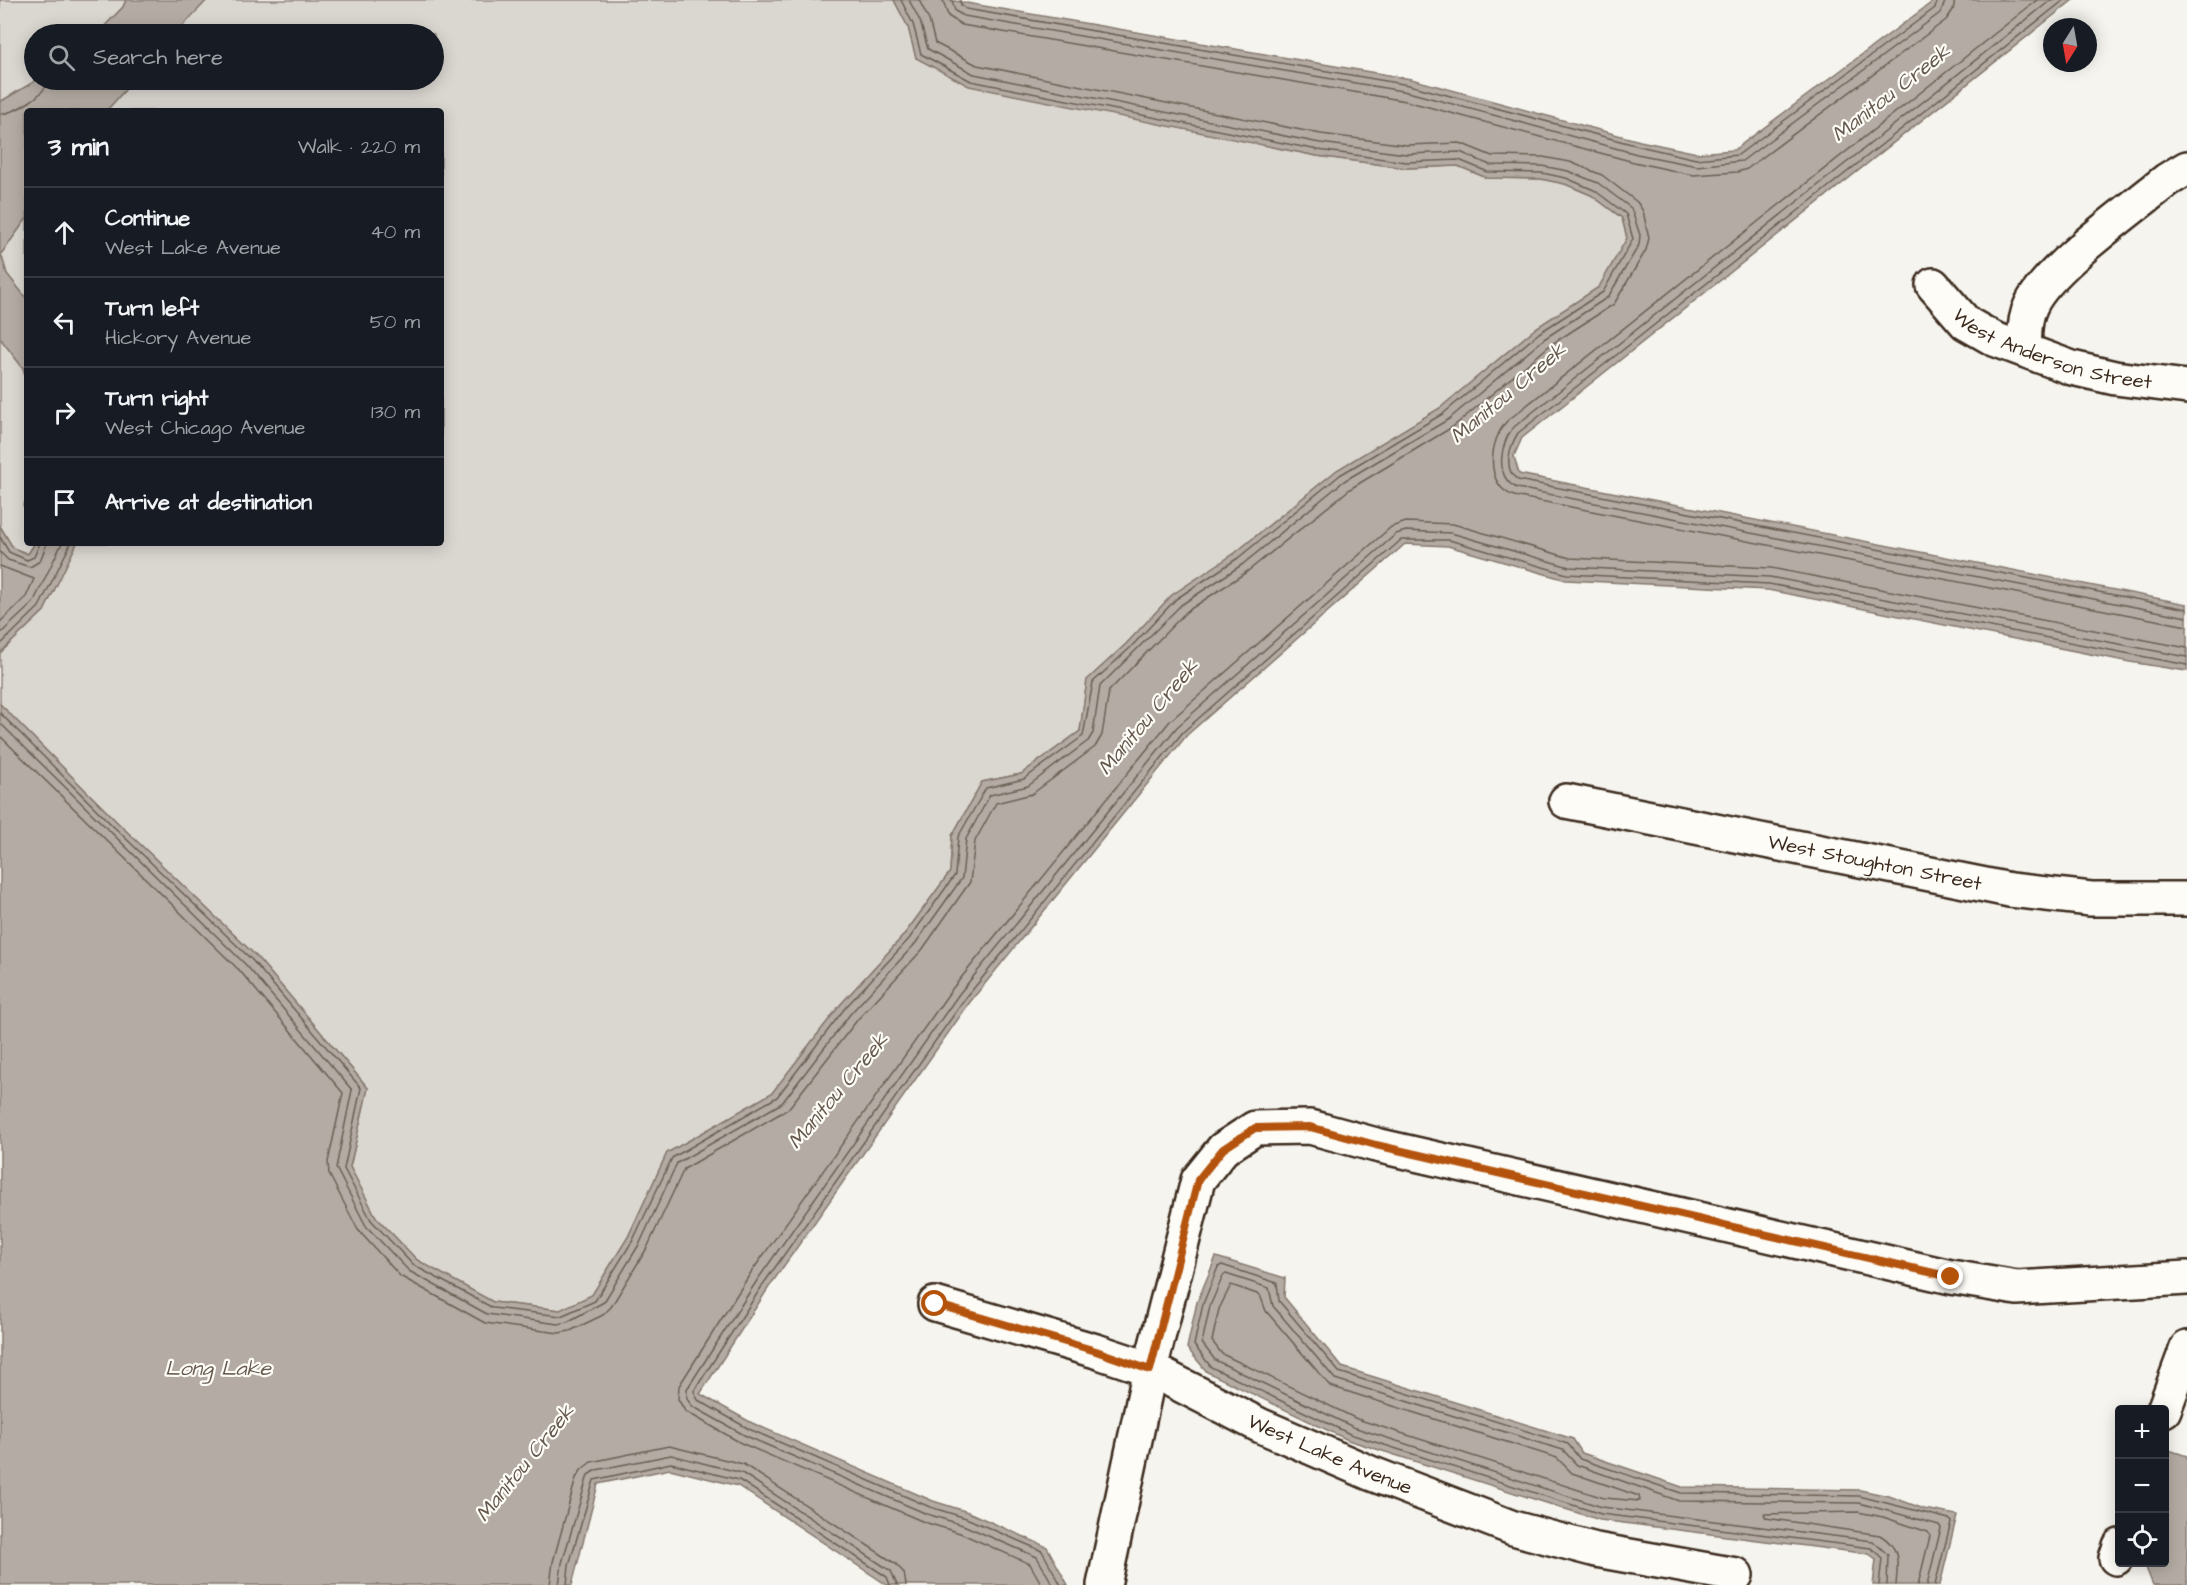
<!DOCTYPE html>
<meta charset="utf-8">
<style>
:root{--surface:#171b24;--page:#242831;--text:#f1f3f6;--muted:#9ea1a6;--line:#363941}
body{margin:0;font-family:"Architects Daughter",sans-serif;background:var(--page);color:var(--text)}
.controls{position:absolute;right:18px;bottom:18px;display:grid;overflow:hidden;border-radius:6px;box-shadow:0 3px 15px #0003}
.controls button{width:54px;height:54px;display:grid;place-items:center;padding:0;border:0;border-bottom:2px solid var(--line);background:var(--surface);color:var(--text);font:30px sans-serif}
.compass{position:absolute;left:2043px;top:18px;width:54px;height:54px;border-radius:50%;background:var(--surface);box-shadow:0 3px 15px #0003;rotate:191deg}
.stop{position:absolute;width:18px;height:18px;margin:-14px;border:4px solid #b45309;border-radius:50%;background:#fff}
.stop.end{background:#b45309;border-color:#fff;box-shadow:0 2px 6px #0008}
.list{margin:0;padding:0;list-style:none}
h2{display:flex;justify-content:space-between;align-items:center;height:78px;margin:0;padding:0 24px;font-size:26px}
h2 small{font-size:20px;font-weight:400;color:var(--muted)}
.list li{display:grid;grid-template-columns:39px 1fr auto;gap:18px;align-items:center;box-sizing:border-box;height:90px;padding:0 24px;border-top:2px solid var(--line)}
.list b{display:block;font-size:22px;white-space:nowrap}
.list p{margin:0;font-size:20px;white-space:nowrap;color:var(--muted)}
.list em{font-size:20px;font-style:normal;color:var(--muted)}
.icon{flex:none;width:33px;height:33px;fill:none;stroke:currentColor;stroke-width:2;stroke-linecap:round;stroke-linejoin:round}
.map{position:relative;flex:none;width:2187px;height:1585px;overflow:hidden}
.search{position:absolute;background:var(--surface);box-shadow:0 3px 15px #0003;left:24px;top:24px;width:420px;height:66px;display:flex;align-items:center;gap:15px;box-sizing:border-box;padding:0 21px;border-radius:33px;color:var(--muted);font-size:22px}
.panel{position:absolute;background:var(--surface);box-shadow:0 3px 15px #0003;left:24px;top:108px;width:420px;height:438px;border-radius:6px}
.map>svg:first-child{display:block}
.green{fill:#dad6d0;stroke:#8a8077;stroke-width:1.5}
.water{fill:#b4aca4;stroke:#84786e;stroke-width:1.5}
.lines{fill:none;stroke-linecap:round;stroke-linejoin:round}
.shore{stroke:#6b5e54;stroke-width:1.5}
.street-casing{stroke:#3b2a1e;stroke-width:38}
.street{stroke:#fdfcf7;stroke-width:33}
.route{stroke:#b45309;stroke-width:8}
.labels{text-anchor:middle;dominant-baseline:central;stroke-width:4.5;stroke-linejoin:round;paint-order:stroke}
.street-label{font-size:20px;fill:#3b2a1e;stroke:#fdfcf7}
.water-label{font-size:21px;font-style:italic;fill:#65584d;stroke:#fdfcf7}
</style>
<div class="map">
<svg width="2187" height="1585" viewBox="0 0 2187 1585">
<rect width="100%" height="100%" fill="#f5f4ee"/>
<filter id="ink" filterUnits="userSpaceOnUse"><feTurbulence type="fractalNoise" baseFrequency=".0167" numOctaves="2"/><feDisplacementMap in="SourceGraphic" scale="12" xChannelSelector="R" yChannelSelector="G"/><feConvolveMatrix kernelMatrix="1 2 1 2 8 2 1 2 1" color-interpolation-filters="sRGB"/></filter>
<g filter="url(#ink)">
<!-- green -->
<path class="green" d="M0 0H126L123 7 97 34H34V80H37L0 102Z
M207 0H894L908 27 916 58 1149 121 1317 156 1406 168 1458 166 1487 178 1541 179 1565 184 1591 195 1622 218 1627 238 1599 287 1536 328 1440 408 1337 470 1235 553 1172 595 1126 644 1087 680 1080 731 1021 774 982 782 952 836 950 872 904 935 841 1004 772 1093 667 1153 628 1237 592 1295 561 1310 493 1302 417 1260 376 1217 350 1167 368 1088 256 956 118 823 0 704V653L44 611 77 543H441V111H106L134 80H434V34H175Z
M27 218V299L7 274 1 254Z
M0 338 23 368 27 381V498L23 505 27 512V543H35L28 554 13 548 0 526Z"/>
<!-- water -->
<path class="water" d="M126 0H207L175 34H97L123 7Z
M894 0H949L1411 79 1640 141 1697 153 1734 150 1935 0H2073L1522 438 1514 456 1519 474 2187 604V671L2130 662 1768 590 1566 580 1448 546 1405 544 1187 735 970 1002 769 1287 700 1394 752 1423 933 1501 968 1512 1047 1547 1068 1585H887L738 1486 670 1469 598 1484 572 1585H0V704L118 823 256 956 368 1088 350 1167 376 1217 417 1260 493 1302 560 1310 592 1295 628 1237 667 1153 772 1093 841 1004 904 935 950 872 952 836 982 782 1021 774 1080 731 1087 680 1126 644 1172 595 1235 553 1337 470 1440 408 1536 328 1599 287 1627 238 1622 218 1591 195 1565 184 1541 179 1487 178 1458 166 1406 168 1317 156 969 86 916 58 908 27Z
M37 80H134L106 111H27V218L1 254 7 274 27 299V381L23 368 0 338V102Z
M0 526 13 548 28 554 35 543H77L44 611 0 653Z
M1216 1257 1285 1278 1284 1297 1342 1367 1573 1439 1582 1453 1682 1487 1860 1490 1889 1496 1924 1509 1957 1515 1940 1585H1873L1876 1559 1869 1554 1600 1520 1348 1440 1207 1372 1187 1348 1197 1302Z
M2169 1450 2187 1456V1585H2153L2144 1563 2164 1562V1462Z"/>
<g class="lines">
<!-- shore -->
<path class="shore" d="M943 0 948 16 962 25 1406 101 1634 162 1693 175 1737 172 1747 169 1946 20 1953 10 1955 0
M952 0 955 11 964 16 1408 92 1637 154 1697 166 1742 161 1940 13 1946 0
M960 0 961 5 966 9 1409 85 1639 146 1696 159 1738 155 1935 8 1938 0
M2037 0 1507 421C1489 440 1484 486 1514 496L2187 626
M2051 0 1514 427C1500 442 1494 478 1517 488L2187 617
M2064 0 1518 433C1510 446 1502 470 1518 480L2187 609
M0 114C15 113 46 95 48 80
M0 537 9 552 27 560 34 557 40 543
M0 552 8 560 30 567 40 561 47 543
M0 566 34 579 26 597 0 622
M0 634 33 603 62 543
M0 645 39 607 71 543
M0 713 114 827 252 960 361 1088 344 1169 371 1220 413 1265 493 1308 561 1316 595 1301 633 1240 672 1158 777 1097 845 1008 909 939 955 875 958 837 986 788 1024 779 1083 736 1093 682 1130 648 1176 599 1238 558 1340 475 1444 413 1539 333 1603 292 1633 239 1626 214 1594 190 1566 178 1542 173 1488 172 1459 160 1406 162 1318 150 971 81 921 54 913 24 901 0
M0 723 246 965 352 1090 336 1168 366 1226 409 1271 487 1314 558 1324 567 1322 604 1302 640 1243 677 1163 782 1103 851 1013 915 944 962 878 966 839 990 795 1028 786 1088 741 1093 733 1100 686 1181 605 1243 564 1344 481 1449 419 1544 339 1608 297 1639 245 1640 235 1631 208 1598 183 1568 171 1542 166 1490 165 1460 152 1406 154 1320 143 974 74 928 49 920 21 909 0
M0 736 240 971 343 1093 328 1162 329 1174 358 1230 400 1276 485 1323 559 1333 570 1331 603 1315 611 1307 647 1248 684 1169 788 1109 858 1019 922 950 970 882 975 841 996 803 1032 794 1095 747 1102 735 1109 691 1186 612 1248 571 1350 489 1454 426 1549 346 1614 304 1646 250 1649 238 1643 211 1637 202 1602 175 1570 162 1543 157 1492 156 1460 143 1407 145 1321 134 977 65 935 43 929 20 919 0
M1231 1285 1260 1295 1266 1311 1330 1386 1557 1458 1572 1473 1639 1496 1640 1501 1604 1498 1357 1419 1222 1354 1212 1341 1219 1309Z
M550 1585 553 1562 576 1478 582 1469 591 1462 669 1446 743 1464 896 1564 904 1573 906 1585
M559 1585 562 1563 588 1475 596 1470 671 1455 742 1473 891 1571 897 1585
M567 1585 569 1565 594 1480 671 1463 739 1480 887 1577 890 1585
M1042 1585 1030 1564 960 1533 924 1522 741 1443 685 1411 678 1399 679 1386 750 1274 952 989 1170 721 1391 527 1406 522 1453 524 1570 558 1771 568 2187 648
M1053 1585 1037 1557 963 1525 927 1514 746 1436 692 1406 687 1399V1389L758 1279 959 994 1177 727 1396 534 1406 531 1451 533 1569 567 1770 577 2187 657
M1061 1585 1042 1551 966 1518 930 1507 749 1429 698 1400 694 1391 764 1283 965 999 1183 732 1401 540H1449L1567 574 1769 584 2187 665
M1879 1585 1882 1558 1871 1548 1601 1514 1350 1434 1211 1367 1194 1345 1203 1304 1218 1267 1222 1265 1277 1283 1279 1301 1339 1372 1568 1444 1580 1459 1681 1493 1859 1496 1949 1519 1951 1522 1935 1585
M1887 1585 1888 1555 1873 1541 1602 1507 1353 1427 1215 1360 1202 1343 1210 1306 1223 1276 1226 1274 1269 1288 1273 1306 1335 1379 1563 1450 1577 1465 1679 1501 1859 1503 1939 1525 1941 1528 1927 1585
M1896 1585C1898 1562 1901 1548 1880 1535L1766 1518 1764 1514 1858 1512 1883 1517 1928 1532 1930 1536 1918 1585"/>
<!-- street casing -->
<g class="street-casing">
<g id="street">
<path id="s1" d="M1933 285 1966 323 1994 339 2072 368 2115 378 2187 387"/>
<path d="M2025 350C2024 335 2024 319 2031 305 2048 268 2133 208 2167 180L2187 168"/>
<path id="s2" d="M1566 801 2010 890 2091 899H2187"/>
<path id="s3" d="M935 1304 1096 1351 1150 1369 1259 1425 1370 1473 1513 1528 1596 1550 1736 1575"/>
<path d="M2164 1410 2187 1348"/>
<path d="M2116 1558 2120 1546"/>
<path d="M1104 1585 1150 1369 1198 1180 1223 1149 1255 1128 1310 1127 1376 1145 1951 1277 2017 1288 2187 1278"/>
</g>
</g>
<!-- street -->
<use href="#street" class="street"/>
</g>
</g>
<g class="lines" filter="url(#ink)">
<!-- route -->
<path class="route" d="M935 1304 1096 1351 1150 1370 1198 1180 1223 1149 1255 1128 1310 1127 1376 1145 1951 1277"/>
</g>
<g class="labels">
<!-- street labels -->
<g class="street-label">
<text stroke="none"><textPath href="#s1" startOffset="141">West Anderson Street</textPath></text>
<text stroke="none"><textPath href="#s2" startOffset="315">West Stoughton Street</textPath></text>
<text stroke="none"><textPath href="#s3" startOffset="424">West Lake Avenue</textPath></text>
</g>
<!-- water labels -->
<g class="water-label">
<text transform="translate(1891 93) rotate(-38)">Manitou Creek</text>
<text transform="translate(1508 393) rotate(-40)">Manitou Creek</text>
<text transform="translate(1148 717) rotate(-50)">Manitou Creek</text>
<text transform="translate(838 1091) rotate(-50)">Manitou Creek</text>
<text x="218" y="1368">Long Lake</text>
<text transform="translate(525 1463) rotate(-51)">Manitou Creek</text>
</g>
</g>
</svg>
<div class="controls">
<button>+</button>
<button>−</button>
<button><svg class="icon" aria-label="locate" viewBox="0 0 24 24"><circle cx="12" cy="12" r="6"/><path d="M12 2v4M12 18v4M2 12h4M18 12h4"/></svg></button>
</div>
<svg class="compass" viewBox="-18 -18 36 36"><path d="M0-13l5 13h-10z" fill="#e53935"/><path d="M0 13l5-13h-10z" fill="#9ea1a6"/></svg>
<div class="stop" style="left:935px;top:1304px"></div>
<div class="stop end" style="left:1951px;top:1277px"></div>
<div class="search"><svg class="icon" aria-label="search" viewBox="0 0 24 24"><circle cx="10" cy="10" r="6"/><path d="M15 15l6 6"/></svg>Search here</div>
<section class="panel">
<h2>3 min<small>Walk · 220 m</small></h2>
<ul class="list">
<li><svg class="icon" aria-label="ahead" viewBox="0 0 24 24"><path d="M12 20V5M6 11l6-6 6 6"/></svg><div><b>Continue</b><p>West Lake Avenue</p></div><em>40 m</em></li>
<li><svg class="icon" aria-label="left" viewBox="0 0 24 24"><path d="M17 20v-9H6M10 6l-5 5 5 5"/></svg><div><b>Turn left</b><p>Hickory Avenue</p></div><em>50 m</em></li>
<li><svg class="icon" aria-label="right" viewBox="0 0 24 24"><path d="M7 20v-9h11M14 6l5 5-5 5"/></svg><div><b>Turn right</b><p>West Chicago Avenue</p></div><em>130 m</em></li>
<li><svg class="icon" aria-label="arrive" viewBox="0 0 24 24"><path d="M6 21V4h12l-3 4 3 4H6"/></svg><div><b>Arrive at destination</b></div></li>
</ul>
</section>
</div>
